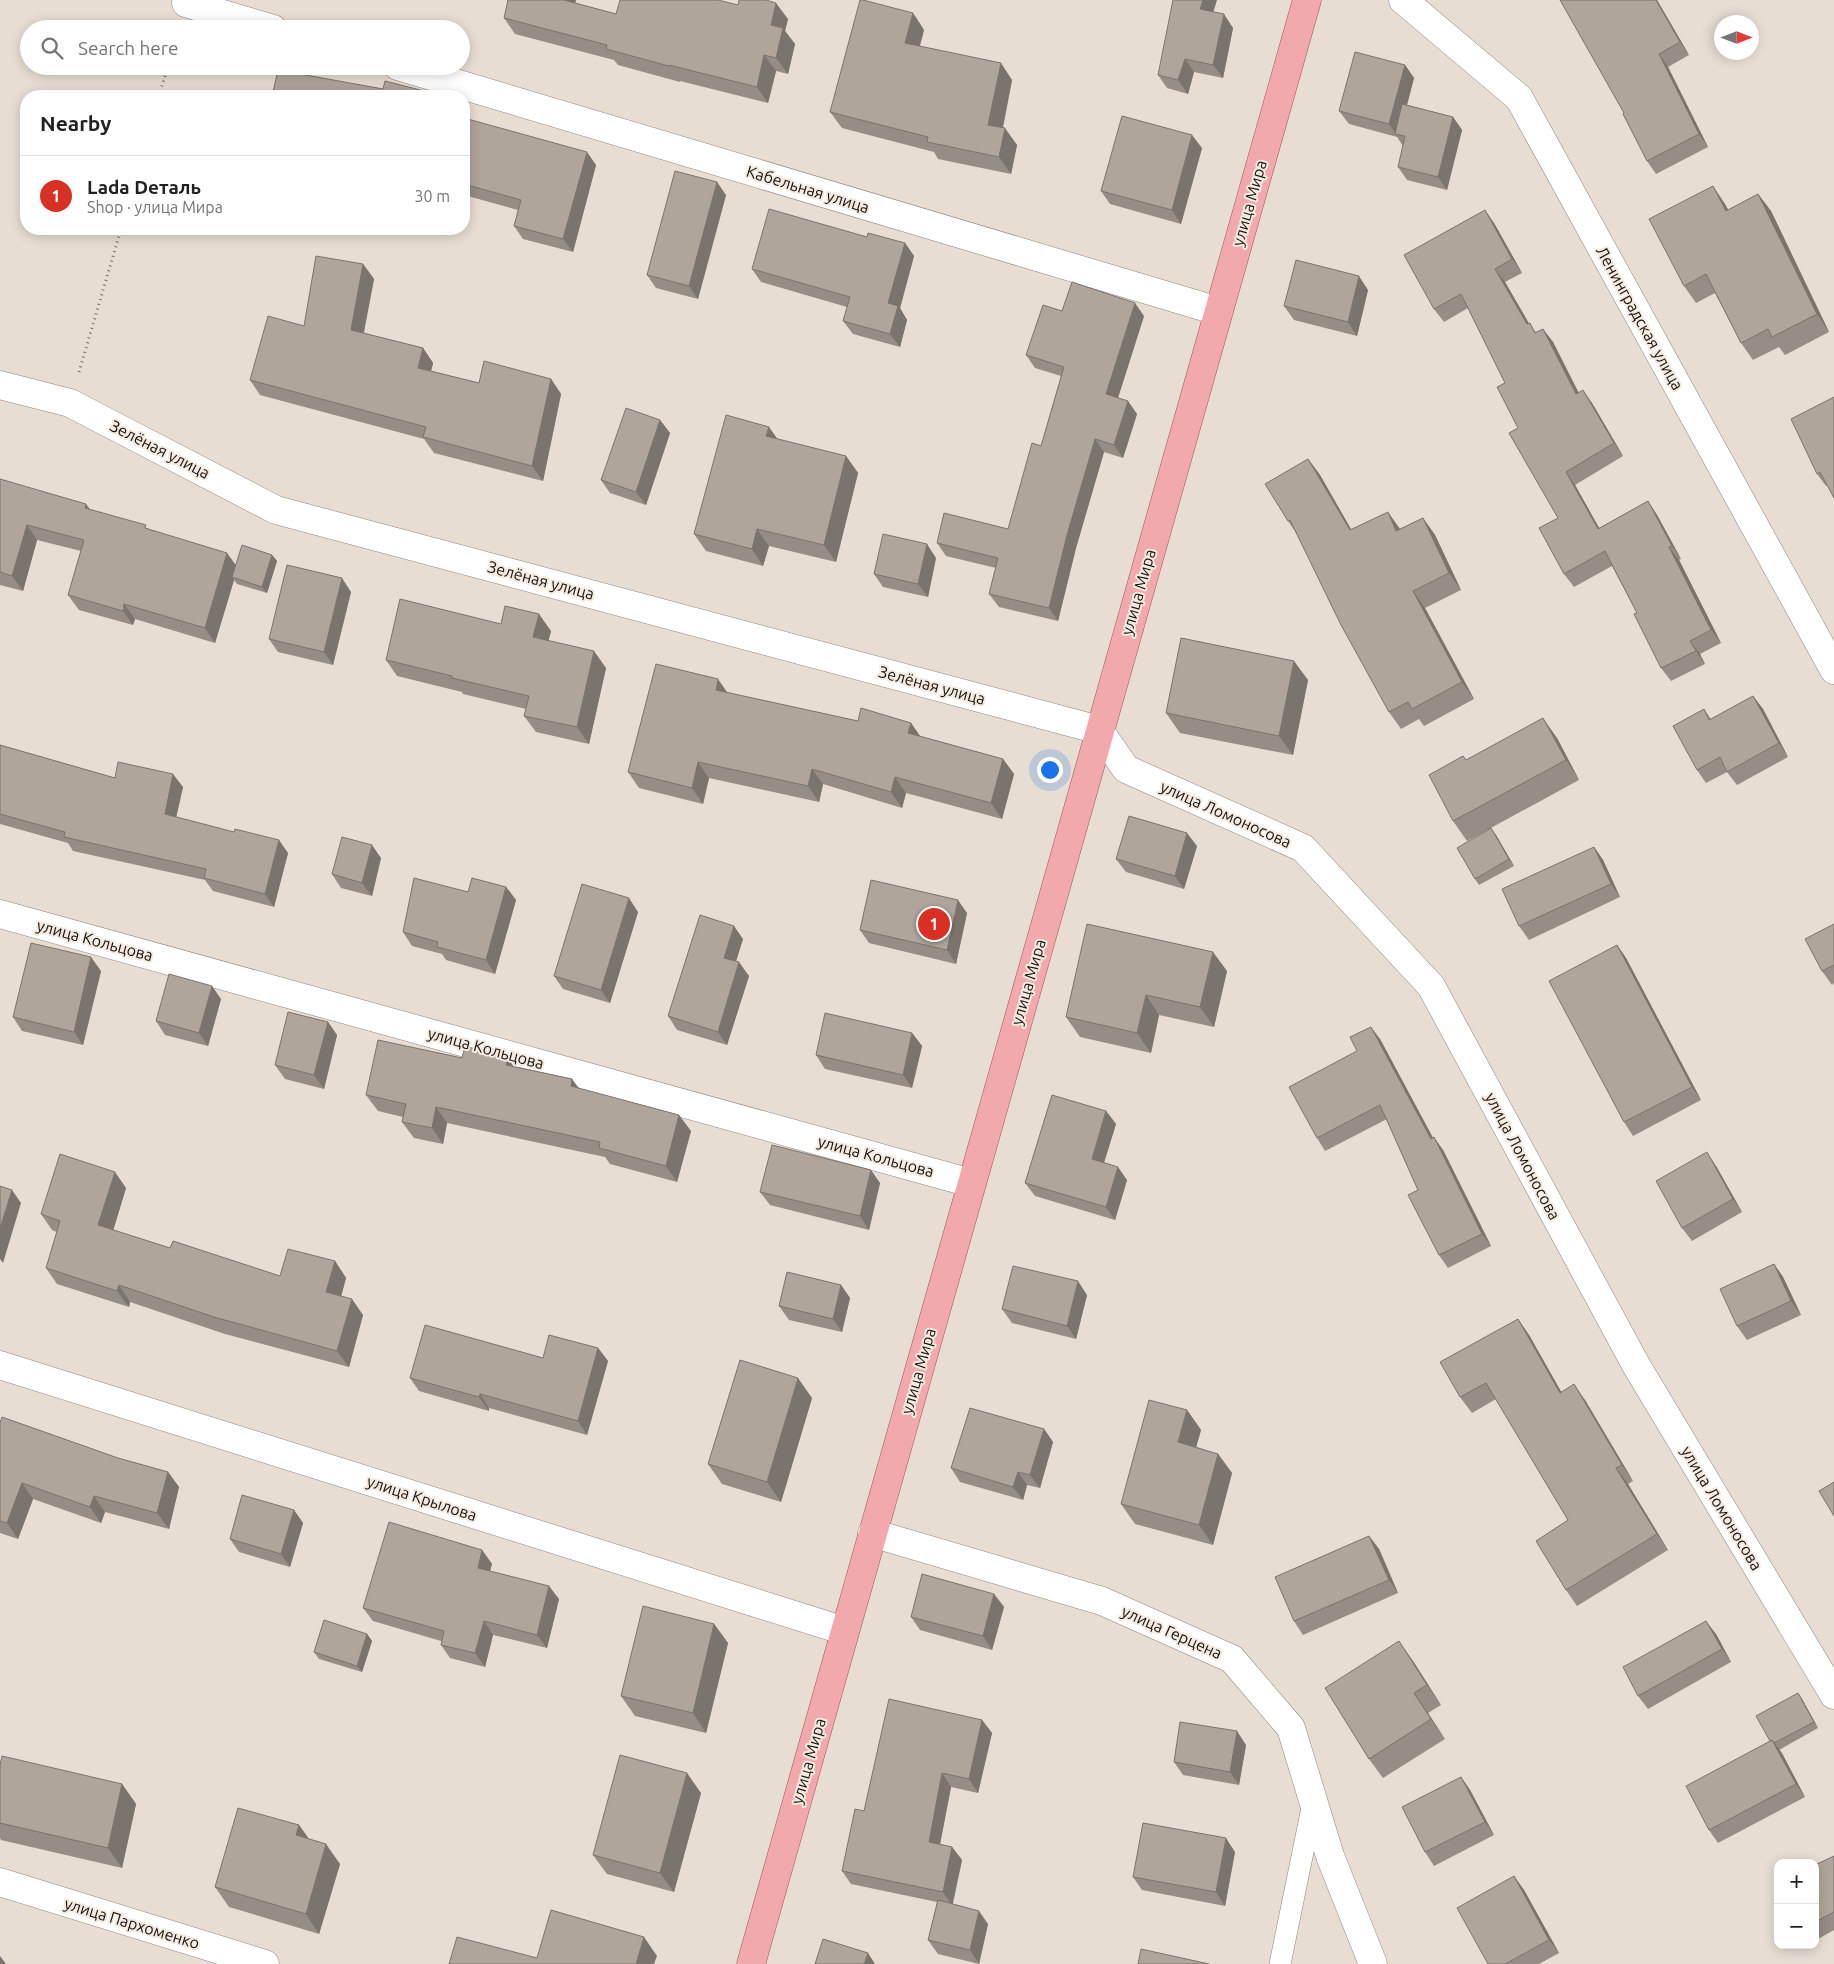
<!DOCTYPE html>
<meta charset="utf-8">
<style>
:root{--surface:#fff;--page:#f6f6f6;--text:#202124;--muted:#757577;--line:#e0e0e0;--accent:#d93025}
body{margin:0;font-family:Ubuntu,sans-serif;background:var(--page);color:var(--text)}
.controls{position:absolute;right:15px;bottom:15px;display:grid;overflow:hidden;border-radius:10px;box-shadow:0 2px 12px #0003}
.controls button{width:45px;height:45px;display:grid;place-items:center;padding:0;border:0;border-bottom:1px solid var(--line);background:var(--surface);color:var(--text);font:25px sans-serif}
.compass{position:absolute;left:1714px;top:15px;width:45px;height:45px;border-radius:50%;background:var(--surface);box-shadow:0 2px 12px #0003;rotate:90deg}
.you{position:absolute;left:1049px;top:769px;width:18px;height:18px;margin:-12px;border:4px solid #fff;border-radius:50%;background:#1a73e8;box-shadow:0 0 0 8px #1a73e833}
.badge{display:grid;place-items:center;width:32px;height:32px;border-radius:50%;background:var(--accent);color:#fff;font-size:16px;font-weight:700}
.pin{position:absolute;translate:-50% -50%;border:2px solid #fff;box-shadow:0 1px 5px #0006}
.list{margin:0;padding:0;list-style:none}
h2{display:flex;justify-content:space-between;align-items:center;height:65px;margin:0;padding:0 20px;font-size:21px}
h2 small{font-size:16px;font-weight:400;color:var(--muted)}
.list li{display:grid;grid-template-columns:32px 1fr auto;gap:15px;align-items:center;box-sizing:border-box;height:80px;padding:0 20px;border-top:1px solid var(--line)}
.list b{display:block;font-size:19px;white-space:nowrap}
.list p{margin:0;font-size:16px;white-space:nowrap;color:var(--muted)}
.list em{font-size:16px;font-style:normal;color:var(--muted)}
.icon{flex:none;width:28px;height:28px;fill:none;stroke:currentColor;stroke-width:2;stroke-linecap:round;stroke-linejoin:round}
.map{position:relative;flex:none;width:1834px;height:1964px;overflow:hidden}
.search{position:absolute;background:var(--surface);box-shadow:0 2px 12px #0003;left:20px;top:20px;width:450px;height:55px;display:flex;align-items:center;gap:12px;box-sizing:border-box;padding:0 18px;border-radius:28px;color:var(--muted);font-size:19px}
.panel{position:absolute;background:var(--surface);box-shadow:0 2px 12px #0003;left:20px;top:90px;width:450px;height:145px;border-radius:20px}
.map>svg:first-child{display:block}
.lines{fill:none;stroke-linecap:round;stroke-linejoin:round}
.service-casing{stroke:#90877d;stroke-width:22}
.minor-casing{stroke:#90877d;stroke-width:29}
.primary-casing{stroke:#9f5053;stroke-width:29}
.path{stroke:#756f68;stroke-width:3;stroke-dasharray:1 4;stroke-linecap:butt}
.service{stroke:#fff;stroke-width:21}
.minor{stroke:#fff;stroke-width:28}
.primary{stroke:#f1a9ad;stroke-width:28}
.wall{fill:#968e85}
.shaded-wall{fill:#7a746c}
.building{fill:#afa59b;stroke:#7a746c}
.labels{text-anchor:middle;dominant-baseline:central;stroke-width:4;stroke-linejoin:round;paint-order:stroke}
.street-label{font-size:16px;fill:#181511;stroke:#f5eae0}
</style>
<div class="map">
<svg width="1834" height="1964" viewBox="0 0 1834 1964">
<rect width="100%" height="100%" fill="#e7ddd3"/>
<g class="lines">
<!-- service casing -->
<g class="service-casing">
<path id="service" d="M1280 1964 1313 1803"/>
</g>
<!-- minor casing -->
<g class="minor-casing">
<path id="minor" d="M1403 0 1519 98 1834 670
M186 3 273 29
M398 66 1218 311
M0 385 70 403 276 510 1099 730 1126 769 1303 848 1431 986 1636 1365 1834 1695
M0 914 971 1183
M0 1365 845 1631
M872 1533 1102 1601 1232 1659 1291 1728 1330 1856 1373 1964
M0 1882 265 1964"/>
</g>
<!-- primary casing -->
<g class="primary-casing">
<path id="primary" d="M751 1964 1307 0"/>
</g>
<!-- path -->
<path class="path" d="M159 96 168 66
M79 372 121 229"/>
<!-- service -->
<use href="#service" class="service"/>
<!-- minor -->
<use href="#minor" class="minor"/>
<!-- primary -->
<use href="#primary" class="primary"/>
</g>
<!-- wall -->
<path class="wall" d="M508 0H576L575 3 616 14 788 19 785 31 795 44 788 74 776 71 768 103 680 81V82L618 65 614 60 515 34 504 18Z
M1657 0 1689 55 1668 67 1708 147 1656 174 1647 161 1624 113Z
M1213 12 1233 28 1223 78 1194 72 1188 94 1167 88 1158 75Z
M913 13 924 30 920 46 1012 80 1003 128 1017 145 1011 174 938 159 934 152 842 128 830 112Z
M1405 65 1414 78 1407 105 1453 117 1462 130 1447 190 1407 180 1398 167 1403 146 1397 137 1349 124 1339 111Z
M383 89 434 96H276L273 92Z
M464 118 596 165 573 252 523 239 514 226 518 210 464 195Z
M1202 148 1181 224 1110 204 1101 191Z
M1713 186 1728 210 1758 194 1771 211 1829 332 1785 355 1779 347 1753 360 1741 343 1715 293 1696 303 1684 286Z
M726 195 698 299 656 288 647 275Z
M1494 223 1522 273 1505 282 1528 323 1536 332 1543 329 1553 342 1578 393 1592 403 1623 456 1575 485 1599 528 1648 501 1657 515 1681 559 1679 560 1721 643 1700 654 1705 664 1671 681 1661 668 1637 613 1612 566 1574 587 1564 574 1558 518 1518 428 1505 383 1468 308 1444 322 1434 309Z
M867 237 905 243 914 256 900 308 907 320 900 347 853 334 843 321 847 307 761 282 752 269Z
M363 264 374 279 364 333 423 348 433 363 431 371 479 383 551 379 561 394 543 481 434 453 424 439 260 395 250 380 304 326Z
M1368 290 1357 336 1294 320 1284 306Z
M1062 311 1144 316 1118 398 1137 414 1123 458 1104 452 1076 548 1058 621 999 607 989 594 996 568 946 556 937 543 1008 529 1041 446 1061 376 1035 368 1026 355Z
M1834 397 1827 485 1826 486 1817 474Z
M660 420 670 433 646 505 610 493 601 480Z
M777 439 846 456 858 473 836 562 769 546 763 566 706 551 694 534Z
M1308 459 1320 475 1351 529H1400L1423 518 1435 535 1461 590 1425 608 1474 699 1424 726 1419 719 1401 729 1389 712 1299 537 1288 521Z
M0 479 149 529 236 566 272 555 277 561 267 593 237 584 234 580 215 643 135 619 133 625 79 610 68 595 81 551 37 540 23 591 0 585Z
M936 558 928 597 883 587 874 574Z
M351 592 333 665 278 652 269 639Z
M501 624 551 631 548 641 606 668 589 744 536 732 524 716 526 709 463 694 462 692 397 676 386 660Z
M1308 680 1293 755 1180 733 1166 713Z
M728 693 858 721 911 723 920 736 1003 759 1014 774 1002 819 906 793 902 808 823 784 819 802 709 778 703 804 639 788 628 772Z
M1753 696 1763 709 1788 757 1737 785 1727 772 1706 783 1697 770 1704 709 1711 719Z
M1557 738 1579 780 1467 841 1453 821 1463 756 1466 760Z
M0 745 115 778 183 787 176 817 288 853 274 907 213 891 205 880 73 851 68 843 0 824Z
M1496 835 1514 866 1479 885 1475 879Z
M1197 846 1184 889 1126 872 1116 859Z
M1594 847 1603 860 1620 897 1529 940 1519 926Z
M381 858 372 896 341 888 332 874Z
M506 887 516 900 495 974 446 960 442 954 412 946 403 932Z
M638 912 610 1003 563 989 554 976Z
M967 913 956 964 869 943 860 930Z
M1834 924V983L1832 985 1822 971Z
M743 939 736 961 749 976 727 1045 677 1030 668 1016Z
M1617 945 1626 958 1701 1100 1633 1136 1624 1122Z
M101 971 83 1045 22 1031 13 1017Z
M1227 971 1214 1027 1159 1015 1151 1053 1080 1037 1066 1017Z
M221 999 208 1046 165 1035 156 1021Z
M328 1022 337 1035 324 1089 285 1079 275 1065Z
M912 1033 922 1046 912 1088 825 1069 816 1055Z
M1380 1039 1433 1138 1443 1150 1491 1246 1448 1268 1439 1255 1418 1190 1387 1119 1325 1151 1317 1138Z
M462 1058 514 1066 572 1079 578 1088 691 1131 677 1182 610 1164 605 1157 447 1123 443 1144 414 1138 402 1122 403 1117 378 1111 366 1095Z
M1106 1111 1116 1124 1104 1163 1127 1180 1115 1220 1035 1196 1025 1183Z
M1716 1166 1742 1212 1692 1241 1682 1228Z
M880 1183 869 1230 770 1205 760 1192Z
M126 1188 113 1230 170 1248 280 1276 335 1261 346 1278 341 1296 363 1315 349 1367 225 1334 130 1302 129 1307 57 1284 46 1268 57 1232 52 1230 41 1214Z
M1774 1264 1783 1277 1801 1315 1747 1340 1737 1326Z
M841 1285 850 1298 842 1332 789 1320 779 1306Z
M1087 1295 1076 1339 1012 1323 1002 1309Z
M1518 1319 1529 1335 1561 1392 1585 1400 1633 1481 1628 1484 1668 1550 1577 1606 1566 1590 1568 1520 1496 1399 1472 1413 1460 1397Z
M598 1348 608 1361 587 1435 489 1408V1411L419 1391 410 1378 543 1358Z
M812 1398 781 1502 722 1484 708 1464Z
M1187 1410 1201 1430 1196 1447 1218 1454 1232 1473 1213 1545 1135 1524 1121 1504Z
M0 1423 118 1458 168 1472 179 1487 169 1529 105 1512 101 1523 33 1499 18 1539 0 1533Z
M1044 1429 1053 1442 1040 1488 1027 1485 1023 1500 960 1482 951 1468Z
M294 1510 303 1523 290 1567 239 1552 230 1539Z
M1369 1536 1379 1549 1398 1593 1303 1635 1294 1621Z
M482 1550 492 1564 490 1571 559 1599 547 1648 493 1635 485 1667 450 1658 441 1645V1641L373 1621 363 1608Z
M994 1594 1004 1607 992 1650 920 1630 911 1617Z
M714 1624 728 1643 706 1733 635 1716 621 1696Z
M367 1634 372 1641 362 1672 319 1659 314 1652Z
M1716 1634 1731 1662 1648 1709 1638 1696Z
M1413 1661 1441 1705 1428 1713 1445 1739 1383 1778 1369 1759Z
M1798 1693 1802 1699 1818 1728 1779 1750 1805 1797 1718 1843 1709 1830 1770 1741Z
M982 1720 992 1733 978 1793 951 1787 940 1844 952 1847 962 1860 953 1904 988 1924 979 1964 938 1954 928 1940 937 1902 851 1884 842 1871 864 1811Z
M1246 1745 1239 1785 1183 1775 1174 1762Z
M0 1765 122 1784 136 1804 122 1868 1 1840 0 1838Z
M1461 1777 1470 1790 1494 1835 1434 1866 1425 1852Z
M701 1793 674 1892 607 1874 593 1855Z
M299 1825 309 1839 340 1864 319 1934 229 1907 215 1887Z
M1235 1852 1225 1906 1142 1890 1133 1877Z
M1834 1856V1930L1818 1939 1815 1935V1865Z
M1514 1876 1524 1890 1559 1953 1539 1964H1488Z"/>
<!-- shaded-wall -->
<path class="shaded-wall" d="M561 0H576L572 15Z
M1203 0H1217L1210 23 1200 9Z
M1656 0H1657L1689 55 1680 42Z
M776 3 788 19 785 31 795 44 788 74 776 58 771 25Z
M913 13 924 30 916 59 905 43Z
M1224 14 1233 28 1223 78 1213 65Z
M1659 54 1668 67 1708 147 1699 134Z
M764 55 776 71 768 103 757 87Z
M1185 59 1194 72 1188 94 1178 80Z
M1001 63 1012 80 1000 141 988 125Z
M1405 65 1414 78 1399 135 1396 134 1389 124Z
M1453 117 1462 130 1447 190 1438 177Z
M1005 128 1017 145 1011 174 999 157Z
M1192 135 1202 148 1181 224 1172 210Z
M587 152 596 165 573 252 563 239Z
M717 182 726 195 698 299 689 286Z
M1713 186 1725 204 1738 228 1726 211Z
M1758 194 1771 211 1829 332 1817 314Z
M1485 210 1494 223 1522 273 1512 259Z
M905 243 914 256 900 308 907 320 900 347 890 334 888 303Z
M363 264 374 279 361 345 351 330Z
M1495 269 1505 282 1537 337 1527 324Z
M1359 276 1368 290 1357 336 1348 322Z
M1135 303 1144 316 1115 407 1106 394Z
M1543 329 1553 342 1586 407 1576 394Z
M423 348 433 363 428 383 418 368Z
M551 379 561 394 543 481 532 466Z
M1583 390 1592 403 1623 456 1614 443Z
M1128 401 1137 414 1123 458 1114 445Z
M660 420 670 433 646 505 636 492Z
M769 427 781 444 766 436Z
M1095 439 1104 452 1076 548 1058 621 1049 608 1067 535Z
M846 456 858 473 836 562 824 545Z
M1308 459 1320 475 1361 547 1350 530Z
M1566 472 1575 485 1607 542 1598 529Z
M1648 501 1657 515 1681 559 1672 546Z
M86 504 97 519 85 508Z
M1388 512 1400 529 1408 548 1396 531Z
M1423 518 1435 535 1461 590 1449 573Z
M27 525 37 540 23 591 12 576Z
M757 529 769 546 763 566 752 549Z
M927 544 936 558 928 597 918 584Z
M1669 547 1679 560 1721 643 1711 630Z
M227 553 238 568 232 577 234 580 215 643 205 628Z
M272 555 277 561 267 593 262 587Z
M342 578 351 592 333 665 324 652Z
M1413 591 1425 608 1474 699 1462 682Z
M124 604 135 619 133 625 123 611Z
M539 614 551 631 545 654 533 637Z
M1690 641 1700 654 1705 664 1696 651Z
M594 651 606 668 589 744 577 727Z
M1294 661 1308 680 1293 755 1279 736Z
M718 679 729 695 716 690Z
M1753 696 1763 709 1788 757 1779 743Z
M1543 718 1557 738 1579 780 1566 760Z
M911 723 922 739 908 733Z
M1003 759 1014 774 1002 819 991 803Z
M698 762 709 778 703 804 692 788Z
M812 769 823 784 819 802 808 786Z
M173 774 183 787 174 827 165 814Z
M895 777 906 793 902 808 891 792Z
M1491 828 1496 835 1514 866 1509 859Z
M1187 833 1197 846 1184 889 1175 876Z
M279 840 288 853 274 907 265 894Z
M372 845 381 858 372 896 362 883Z
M1594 847 1603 860 1620 897 1611 884Z
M506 887 516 900 495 974 486 960Z
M629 898 638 912 610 1003 601 990Z
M958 900 967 913 956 964 947 950Z
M734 926 743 939 733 971 724 958Z
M1617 945 1626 958 1701 1100 1692 1087Z
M1213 952 1227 971 1214 1027 1200 1007Z
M91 957 101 971 83 1045 74 1032Z
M739 962 749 976 727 1045 718 1032Z
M212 986 221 999 208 1046 199 1033Z
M1146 995 1159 1015 1151 1053 1137 1033Z
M328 1022 337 1035 324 1089 314 1075Z
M1371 1027 1380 1039 1440 1151 1431 1139Z
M912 1033 922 1046 912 1088 903 1075Z
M508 1058 519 1074 506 1065Z
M572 1079 584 1095 571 1086Z
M436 1107 447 1123 443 1144 432 1128Z
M1106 1111 1116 1124 1101 1172 1092 1159Z
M679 1115 691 1131 677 1182 666 1166Z
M1434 1137 1443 1150 1491 1246 1482 1234Z
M1707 1152 1716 1166 1742 1212 1733 1199Z
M1118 1167 1127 1180 1115 1220 1106 1207Z
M871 1170 880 1183 869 1230 860 1216Z
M115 1172 126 1188 110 1241 98 1225Z
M12 1190 21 1203 3 1263 0 1259V1228Z
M335 1261 346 1278 338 1308 326 1292Z
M1774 1264 1783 1277 1801 1315 1791 1301Z
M1078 1281 1087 1295 1076 1339 1067 1326Z
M119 1285 130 1302 129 1307 117 1291Z
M841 1285 850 1298 842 1332 833 1319Z
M352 1299 363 1315 349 1367 337 1351Z
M1518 1319 1529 1335 1571 1409 1560 1393Z
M598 1348 608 1361 587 1435 578 1421Z
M798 1378 812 1398 781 1502 767 1482Z
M1574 1384 1585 1400 1633 1481 1622 1465Z
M480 1394 489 1408V1411L479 1397Z
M1187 1410 1201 1430 1192 1462 1178 1442Z
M1044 1429 1053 1442 1040 1488 1030 1475Z
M1218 1454 1232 1473 1213 1545 1199 1525Z
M1616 1468 1628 1484 1668 1550 1657 1534Z
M168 1472 179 1487 169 1529 157 1513Z
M1018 1472 1027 1485 1023 1500 1013 1487Z
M22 1483 33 1499 18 1539 7 1523Z
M94 1496 105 1512 101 1523 90 1507Z
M294 1510 303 1523 290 1567 281 1554Z
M1369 1536 1379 1549 1398 1593 1389 1580Z
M482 1550 492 1564 487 1581 478 1568Z
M549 1586 559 1599 547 1648 537 1635Z
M994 1594 1004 1607 992 1650 983 1636Z
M484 1621 493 1635 485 1667 475 1653Z
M1706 1621 1716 1634 1731 1662 1722 1649Z
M714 1624 728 1643 706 1733 693 1713Z
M367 1634 372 1641 362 1672 357 1666Z
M1399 1641 1413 1661 1441 1705 1427 1685Z
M1414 1693 1428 1713 1445 1739 1431 1719Z
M1798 1693 1802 1699 1818 1728 1814 1722Z
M982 1720 992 1733 978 1793 969 1779Z
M1237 1731 1246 1745 1239 1785 1230 1772Z
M1772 1740 1782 1753 1805 1797 1796 1784Z
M687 1773 701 1793 674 1892 660 1873Z
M942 1773 951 1787 938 1855 929 1842Z
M1461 1777 1470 1790 1494 1835 1485 1822Z
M122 1784 136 1804 122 1868 108 1848Z
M299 1825 313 1845 296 1835Z
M1226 1838 1235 1852 1225 1906 1216 1892Z
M326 1844 340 1864 319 1934 306 1914Z
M952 1847 962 1860 952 1905 943 1892Z
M1514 1876 1524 1890 1559 1953 1549 1940Z
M979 1911 988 1924 979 1964 970 1950Z
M644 1937 657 1956 654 1964H636Z
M868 1953 875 1964H864Z
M0 1956 6 1964H0Z"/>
<!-- building -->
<path class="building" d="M508 0H564L616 14 620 0H718L738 5 739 0H766L776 3 771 25 783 28 776 58 764 55 757 87 669 65V66L606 49 607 45 504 18Z
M860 0H863L913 13 905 43 1001 63 988 125 1005 128 999 157 927 142 928 137 830 112Z
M1173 0H1203L1200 9 1224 14 1213 65 1185 59 1178 80 1158 75Z
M1560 0H1656L1680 42 1659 54 1699 134 1647 161 1623 114 1624 113Z
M1355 52 1405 65 1389 124 1339 111Z
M278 70 383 89 385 81 432 93V96H283V95L273 92Z
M1402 104 1453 117 1438 177 1398 167 1405 136 1395 134Z
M1122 116 1192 135 1172 210 1101 191Z
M464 118 587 152 563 239 514 226 521 200 464 184Z
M675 171 717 182 689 286 647 275Z
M1713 186 1726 211 1758 194 1817 314 1772 337 1768 329 1741 343 1706 274 1684 286 1649 219Z
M769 209 867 237 868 233 905 243 888 303 898 306 890 334 843 321 850 297 752 269Z
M1485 210 1512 259 1495 269 1527 324 1530 323 1535 333 1543 329 1576 394 1583 390 1614 443 1566 472 1598 529 1648 501 1672 546 1669 547 1711 630 1690 641 1696 651 1661 668 1634 614 1637 613 1605 551 1564 574 1539 528 1558 518 1509 433 1518 428 1497 387 1505 383 1461 294 1434 309 1404 255Z
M316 256 363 264 351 330 423 348 418 368 479 383 484 361 551 379 532 466 423 437 426 427 250 380 268 316 304 326Z
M1296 260 1359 276 1348 322 1284 306Z
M1072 282 1135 303 1106 394 1128 401 1114 445 1095 439 1067 535 1049 608 989 594 998 558 937 543 944 513 1008 529 1032 443 1041 446 1064 367 1026 355 1043 305 1062 311Z
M1834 397V498L1820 472 1817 474 1791 419Z
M626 408 660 420 636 492 601 480Z
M726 415 769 427 766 436 846 456 824 545 757 529 752 549 694 534Z
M1308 459 1350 530 1388 512 1396 531 1423 518 1449 573 1413 591 1462 682 1412 709 1408 702 1389 712 1341 625 1290 520 1288 521 1265 484Z
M0 479 86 504 85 508 146 525 145 528 227 553 205 628 124 604 123 611 68 595 84 540 27 525 12 576 0 572Z
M883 534 927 544 918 584 874 574Z
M242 545 272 555 262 587 232 577Z
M287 565 342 578 324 652 269 639Z
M400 599 501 624 505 606 539 614 533 637 594 651 577 727 524 716 529 696 452 678V676L386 660Z
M1181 638 1294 661 1279 736 1166 713Z
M656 664 718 679 716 690 858 721 861 708 911 723 908 733 1003 759 991 803 895 777 891 792 812 769 808 786 698 762 692 788 628 772Z
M1753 696 1779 743 1727 772 1720 757 1697 770 1673 726 1704 709 1709 720Z
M1543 718 1566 760 1453 821 1429 775 1463 756 1466 760Z
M0 745 115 778 118 762 173 774 165 814 234 832 235 829 279 840 265 894 204 878 206 869 64 837 65 832 0 814Z
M1129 816 1187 833 1175 876 1116 859Z
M1491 828 1509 859 1475 879 1457 848Z
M342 837 372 845 362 883 332 874Z
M1594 847 1611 884 1519 926 1502 889Z
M414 878 468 892 472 878 506 887 486 960 437 947 438 942 403 932Z
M871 880 958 900 947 950 860 930Z
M582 884 629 898 601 990 554 976Z
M700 915 734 926 724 958 739 962 718 1032 668 1016Z
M1087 924 1213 952 1200 1007 1146 995 1137 1033 1066 1017Z
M1834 924V965L1822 971 1805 939Z
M31 943 91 957 74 1032 13 1017Z
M1617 945 1692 1087 1624 1122 1549 981Z
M169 974 212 986 199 1033 156 1021Z
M288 1012 328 1022 314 1075 275 1065Z
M825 1013 912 1033 903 1075 816 1055Z
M1371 1027 1431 1139 1434 1137 1482 1234 1439 1255 1408 1195 1418 1190 1380 1105 1317 1138 1289 1087 1357 1051 1350 1037Z
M378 1040 462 1058 465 1046 508 1058 506 1065 572 1079 571 1086 679 1115 666 1166 599 1148 600 1142 436 1107 432 1128 402 1122 406 1104 366 1095Z
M1052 1095 1106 1111 1092 1159 1118 1167 1106 1207 1025 1183Z
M772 1145 871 1170 860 1216 760 1192Z
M1707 1152 1733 1199 1682 1228 1656 1181Z
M60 1154 115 1172 98 1225 170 1248 173 1241 280 1276 288 1249 335 1261 326 1292 352 1299 337 1351 214 1317 119 1285 117 1291 46 1268 60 1221 41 1214Z
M0 1186 12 1190 0 1228Z
M1774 1264 1791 1301 1737 1326 1720 1289Z
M1013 1266 1078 1281 1067 1326 1002 1309Z
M787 1272 841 1285 833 1319 779 1306Z
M1518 1319 1560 1393 1574 1384 1622 1465 1616 1468 1657 1534 1566 1590 1536 1541 1568 1520 1486 1383 1460 1397 1440 1362Z
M425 1325 543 1358 549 1335 598 1348 578 1421 480 1394 479 1397 410 1378Z
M740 1360 798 1378 767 1482 708 1464Z
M1149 1400 1187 1410 1178 1442 1218 1454 1199 1525 1121 1504Z
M970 1408 1044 1429 1030 1475 1018 1472 1013 1487 951 1468Z
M2 1417 118 1458 168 1472 157 1513 94 1496 90 1507 22 1483 7 1523 0 1521V1423Z
M1834 1482V1516L1819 1491Z
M242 1495 294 1510 281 1554 230 1539Z
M389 1522 482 1550 478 1568 549 1586 537 1635 484 1621 475 1653 441 1645 444 1631 363 1608Z
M1369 1536 1389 1580 1294 1621 1275 1577Z
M922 1574 994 1594 983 1636 911 1617Z
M643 1606 714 1624 693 1713 621 1696Z
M324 1620 367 1634 357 1666 314 1652Z
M1706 1621 1722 1649 1638 1696 1623 1667Z
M1399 1641 1427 1685 1414 1693 1431 1719 1369 1759 1325 1688Z
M1798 1693 1814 1722 1774 1743 1772 1740 1770 1741 1756 1716Z
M889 1699 982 1720 969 1779 942 1773 929 1842 952 1847 943 1892 842 1871 855 1809 864 1811Z
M1180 1722 1237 1731 1230 1772 1174 1762Z
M1772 1740 1796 1784 1709 1830 1686 1786Z
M620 1755 687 1773 660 1873 593 1855Z
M2 1756 122 1784 108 1848 0 1823V1765Z
M1461 1777 1485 1822 1425 1852 1402 1807Z
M238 1808 299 1825 296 1835 326 1844 306 1914 215 1887Z
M1143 1823 1226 1838 1216 1892 1133 1877Z
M1834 1856V1912L1815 1922V1865Z
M1514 1876 1549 1940 1505 1964H1488L1457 1908Z
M938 1900 979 1911 970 1950 928 1940Z
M551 1910 644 1937 636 1964H449L457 1937 537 1958Z
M823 1939 868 1953 864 1964H815Z
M1141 1949 1209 1964H1138Z"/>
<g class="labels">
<!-- street labels -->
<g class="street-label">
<text transform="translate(808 189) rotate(17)">Кабельная улица</text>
<text transform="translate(1249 203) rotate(-74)">улица Мира</text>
<text transform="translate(1640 318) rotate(61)">Ленинградская улица</text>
<text transform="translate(160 449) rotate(27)">Зелёная улица</text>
<text transform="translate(541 580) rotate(15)">Зелёная улица</text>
<text transform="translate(1138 592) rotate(-74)">улица Мира</text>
<text transform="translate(932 685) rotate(15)">Зелёная улица</text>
<text transform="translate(1226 814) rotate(24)">улица Ломоносова</text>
<text transform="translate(95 940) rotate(15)">улица Кольцова</text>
<text transform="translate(1028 982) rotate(-74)">улица Мира</text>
<text transform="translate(486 1048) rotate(15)">улица Кольцова</text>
<text transform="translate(876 1156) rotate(15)">улица Кольцова</text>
<text transform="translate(1523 1156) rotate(62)">улица Ломоносова</text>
<text transform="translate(918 1371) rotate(-74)">улица Мира</text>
<text transform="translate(422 1498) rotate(18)">улица Крылова</text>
<text transform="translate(1722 1508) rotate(59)">улица Ломоносова</text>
<text transform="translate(1172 1632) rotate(24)">улица Герцена</text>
<text transform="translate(808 1761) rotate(-74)">улица Мира</text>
<text transform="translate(132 1923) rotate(17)">улица Пархоменко</text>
</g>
</g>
</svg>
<div class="controls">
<button>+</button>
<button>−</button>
</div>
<svg class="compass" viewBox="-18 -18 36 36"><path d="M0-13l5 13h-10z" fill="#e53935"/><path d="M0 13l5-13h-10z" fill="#757577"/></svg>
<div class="you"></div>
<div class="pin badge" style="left:934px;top:924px">1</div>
<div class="search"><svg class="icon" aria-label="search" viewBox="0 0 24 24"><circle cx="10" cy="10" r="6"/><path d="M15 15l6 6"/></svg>Search here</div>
<section class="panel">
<h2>Nearby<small></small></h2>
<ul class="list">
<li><span class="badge">1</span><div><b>Lada Dеталь</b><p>Shop · улица Мира</p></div><em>30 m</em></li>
</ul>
</section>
</div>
